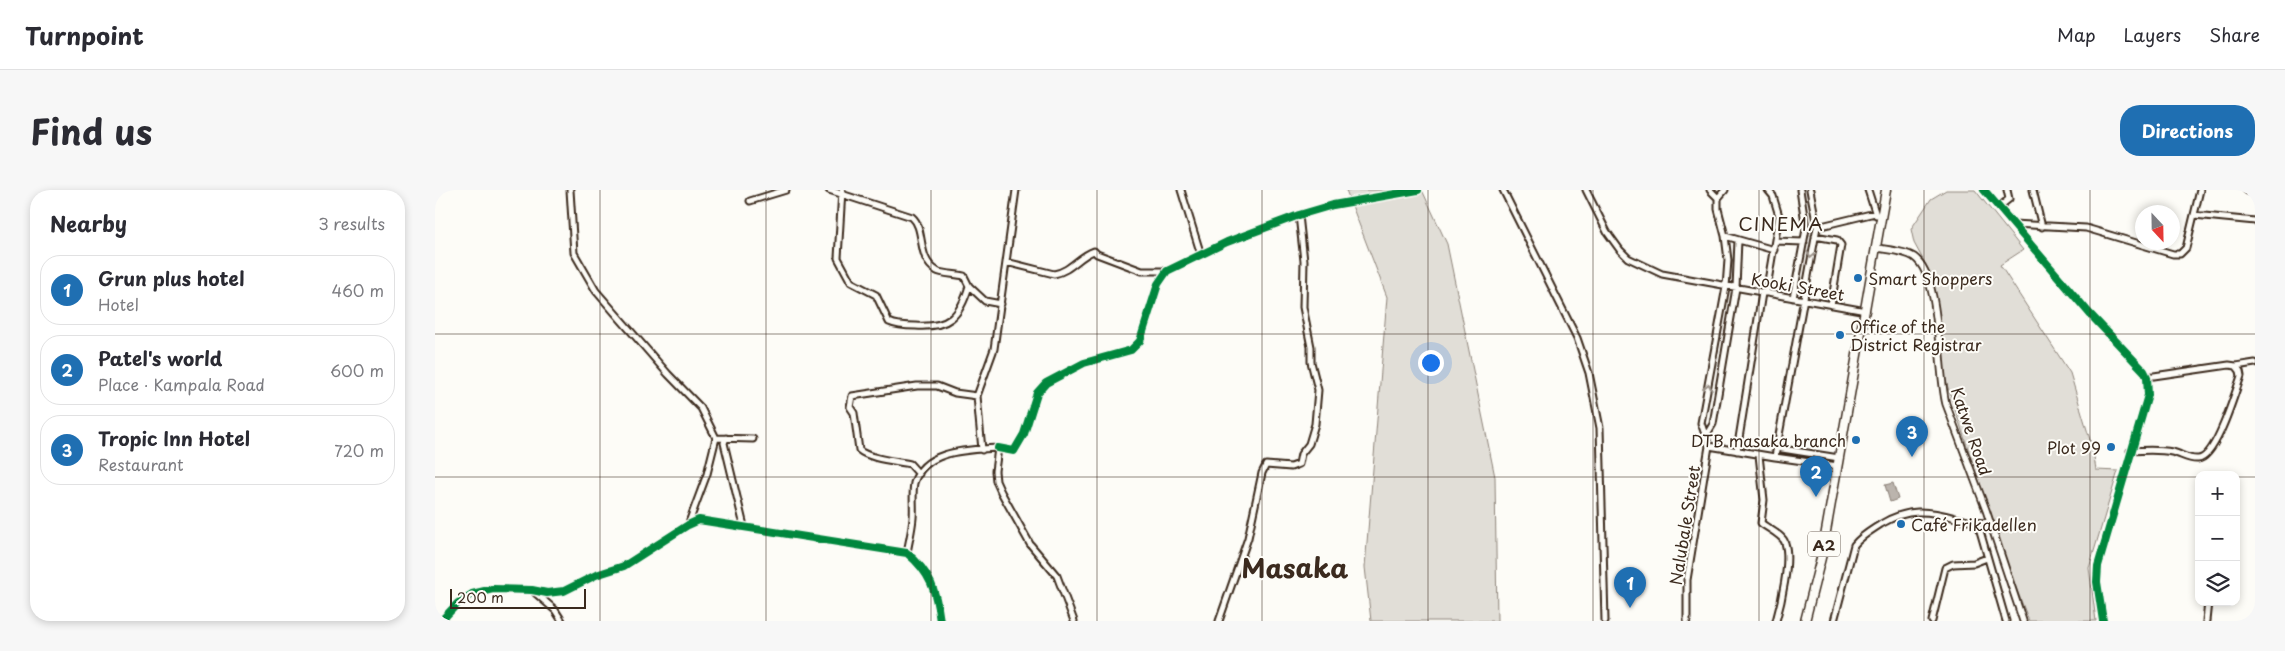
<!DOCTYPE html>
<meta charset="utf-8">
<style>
:root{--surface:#fff;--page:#f7f7f7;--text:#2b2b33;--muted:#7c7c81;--line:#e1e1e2;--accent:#1f6fb2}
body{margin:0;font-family:"Playpen Sans",sans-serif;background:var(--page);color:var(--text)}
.controls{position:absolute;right:15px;bottom:15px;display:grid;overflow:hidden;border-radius:10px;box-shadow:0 2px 8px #0003}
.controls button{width:45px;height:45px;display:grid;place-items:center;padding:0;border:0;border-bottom:1px solid var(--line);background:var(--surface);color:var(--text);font:25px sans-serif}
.compass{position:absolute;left:1700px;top:15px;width:45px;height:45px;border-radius:50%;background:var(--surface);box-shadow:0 2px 8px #0003;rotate:158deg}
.scale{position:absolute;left:15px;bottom:12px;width:136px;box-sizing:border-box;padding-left:5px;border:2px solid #3b2a1e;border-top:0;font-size:14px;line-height:18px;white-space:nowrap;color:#3b2a1e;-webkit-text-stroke:4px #fdfcf7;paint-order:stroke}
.you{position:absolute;left:995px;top:172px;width:18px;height:18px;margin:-12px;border:4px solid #fff;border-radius:50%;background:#1a73e8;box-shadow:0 0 0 8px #1a73e833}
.badge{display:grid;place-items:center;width:32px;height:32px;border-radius:50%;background:var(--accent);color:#fff;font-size:16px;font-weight:700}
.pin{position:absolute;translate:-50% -41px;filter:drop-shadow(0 1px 2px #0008)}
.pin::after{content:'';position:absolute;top:26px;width:18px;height:15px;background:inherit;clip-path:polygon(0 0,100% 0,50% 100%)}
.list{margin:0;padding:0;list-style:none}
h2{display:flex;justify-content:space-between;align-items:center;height:65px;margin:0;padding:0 20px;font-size:21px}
h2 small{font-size:16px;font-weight:400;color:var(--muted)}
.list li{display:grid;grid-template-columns:32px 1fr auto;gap:15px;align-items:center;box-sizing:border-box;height:70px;margin:0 10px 10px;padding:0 10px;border:1px solid var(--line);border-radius:20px}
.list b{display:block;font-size:19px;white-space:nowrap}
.list p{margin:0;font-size:16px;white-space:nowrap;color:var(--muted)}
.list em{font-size:16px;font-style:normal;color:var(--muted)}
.icon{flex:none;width:28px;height:28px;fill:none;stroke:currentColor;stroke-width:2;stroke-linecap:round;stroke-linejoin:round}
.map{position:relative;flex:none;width:1820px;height:431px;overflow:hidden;border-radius:20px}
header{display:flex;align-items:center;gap:30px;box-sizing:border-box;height:70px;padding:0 25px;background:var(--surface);border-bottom:1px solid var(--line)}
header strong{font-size:24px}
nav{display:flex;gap:28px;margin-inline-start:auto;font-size:18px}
.intro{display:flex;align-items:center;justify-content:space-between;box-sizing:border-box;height:120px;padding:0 30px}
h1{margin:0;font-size:35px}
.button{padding:12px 22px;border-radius:20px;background:var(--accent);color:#fff;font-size:18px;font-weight:700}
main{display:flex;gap:30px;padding:0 30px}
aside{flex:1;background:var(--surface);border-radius:20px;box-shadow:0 2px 8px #0003}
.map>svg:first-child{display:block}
.green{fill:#e1ded7;stroke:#8e847a}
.water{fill:#bbb4ad;stroke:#887d74}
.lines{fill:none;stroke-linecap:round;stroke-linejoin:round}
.minor-casing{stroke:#3b2a1e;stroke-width:9}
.tertiary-casing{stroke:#3b2a1e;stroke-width:9}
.primary-casing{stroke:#3b2a1e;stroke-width:11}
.trunk-casing{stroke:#3b2a1e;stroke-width:11}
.minor{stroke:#fdfcf7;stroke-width:5}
.tertiary{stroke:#fdfcf7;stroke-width:5.5}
.primary{stroke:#fdfcf7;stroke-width:8}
.trunk{stroke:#fdfcf7;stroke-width:8}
.cycleway-casing{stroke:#fdfcf7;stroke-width:11}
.cycleway{stroke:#00873e;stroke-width:8}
.oneway{stroke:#9c938a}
.grid{fill:none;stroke:#3b2a1e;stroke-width:1;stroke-opacity:0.55}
.poi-dot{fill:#1f6fb2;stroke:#fdfcf7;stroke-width:2}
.labels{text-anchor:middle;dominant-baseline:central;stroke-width:4;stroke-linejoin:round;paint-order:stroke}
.shield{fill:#fdfcf7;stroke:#75695f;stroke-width:1}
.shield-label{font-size:15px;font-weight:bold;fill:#3b2a1e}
.poi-label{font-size:16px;fill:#3b2a1e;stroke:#fdfcf7;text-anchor:start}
.street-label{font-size:16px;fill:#3b2a1e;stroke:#fdfcf7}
.quarter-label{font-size:19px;letter-spacing:1px;fill:#3b2a1e;stroke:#fdfcf7}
.town-label{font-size:26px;font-weight:bold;fill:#3b2a1e;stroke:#fdfcf7}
</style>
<header>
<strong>Turnpoint</strong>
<nav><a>Map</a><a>Layers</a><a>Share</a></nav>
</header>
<div class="intro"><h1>Find us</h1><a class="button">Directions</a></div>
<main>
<aside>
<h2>Nearby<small>3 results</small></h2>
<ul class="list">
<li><span class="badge">1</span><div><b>Grun plus hotel</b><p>Hotel</p></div><em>460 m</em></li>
<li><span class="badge">2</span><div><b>Patel's world</b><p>Place · Kampala Road</p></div><em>600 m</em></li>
<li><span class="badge">3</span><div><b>Tropic Inn Hotel</b><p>Restaurant</p></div><em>720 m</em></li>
</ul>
</aside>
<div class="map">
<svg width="1820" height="431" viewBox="0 0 1820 431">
<rect width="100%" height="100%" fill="#fdfcf7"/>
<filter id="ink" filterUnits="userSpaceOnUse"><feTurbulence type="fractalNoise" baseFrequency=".02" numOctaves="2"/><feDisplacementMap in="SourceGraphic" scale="10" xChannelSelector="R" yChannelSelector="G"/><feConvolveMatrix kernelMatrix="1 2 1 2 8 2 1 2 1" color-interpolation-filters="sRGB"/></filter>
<g filter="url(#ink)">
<!-- green -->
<path class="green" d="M911 0H987L1012 54 1060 287 1062 431H936L930 377 952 107Z
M1511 0H1540L1588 60 1565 75 1635 183 1658 260 1661 280 1683 281 1654 378 1661 431H1594L1564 354 1504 170 1498 88 1479 53 1476 39 1496 9Z"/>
<!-- water -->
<path class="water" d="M1458 293 1463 309 1455 312 1450 295Z"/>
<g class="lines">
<!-- minor casing -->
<g class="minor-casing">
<path id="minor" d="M135 0 139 63 161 101 233 184 266 218 281 248 272 284 253 335
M394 0 477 27C491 39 481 69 502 81 506 84 522 84 529 86L534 96 550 111 566 114
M407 0 403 68 416 92 441 105 454 132C462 136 472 136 481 136 513 138 525 127 534 96
M746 0 766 65
M1068 0 1142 148 1154 183 1165 238 1170 431
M1151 0 1172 42 1185 60 1193 68 1227 84 1431 121
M1275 0 1283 8
M1433 0 1441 25
M1549 0 1655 124 1709 181 1712 187 1713 205 1663 376 1662 392 1668 431
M1598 0 1607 37
M315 11 351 0
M1564 17 1574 9 1572 0
M1759 25 1820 31
M1579 34 1651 38 1738 64H1745L1751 58 1765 0
M1382 37 1440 23
M1290 46 1339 60
M1380 46 1402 50 1406 55 1396 115
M1340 51 1369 52
M571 72 619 84C636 81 644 66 659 61L662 64 707 81H732
M1331 103 1344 26 1338 6 1333 0
M1358 108 1371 39 1365 0
M1801 176 1820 173
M1272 244 1278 234 1301 98 1303 50
M281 248 318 249
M291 248 289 253 309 336
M1274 256 1340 267 1403 276
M563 258 579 261 589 244 602 203 611 193 649 173 696 160 705 151 723 94 732 81 792 52 864 25 898 15 983 0
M1341 258 1404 268
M547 260 542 206 559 159 581 0
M1302 261 1327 103
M1695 261C1709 260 1724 259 1737 262 1746 264 1754 270 1763 269 1781 268 1800 203 1806 186L1805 181 1801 176 1794 175 1712 187
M1324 265 1329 310 1326 333C1332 338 1348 345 1350 353 1356 370 1346 414 1341 431
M1340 267 1382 37 1375 0
M484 284 475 274C462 271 434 269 424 260L419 223 415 217 417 206 482 196H502L520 203 542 206
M1543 334 1571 431
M472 363C474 351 477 340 478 328 479 317 477 304 479 293 489 259 535 260 563 258L560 281 561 291 566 302 595 354 622 386 639 431
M97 400 120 420 127 431
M6 431 23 413 37 404 58 399 97 400 112 403 129 401 161 385 189 376 253 335 264 330 472 363C496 383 501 401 505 431
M784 431 813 348 827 283 831 275 856 277 864 274 866 264 874 254 880 234 883 200 876 172V157L868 117 869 71 864 25
M1252 431V390L1274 256 1266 233 1291 97 1293 70 1290 46 1283 19V8L1290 0
M1399 431 1419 355C1426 346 1437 340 1446 334 1473 318 1492 320 1521 328 1533 331 1542 334 1555 332
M1497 431 1510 378 1518 374 1539 373 1552 368
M1771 431 1773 412"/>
</g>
<!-- tertiary casing -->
<g class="tertiary-casing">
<path id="tertiary" d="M1442 58C1453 60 1470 61 1479 67 1507 87 1502 179 1511 214L1551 320 1588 431"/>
</g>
<!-- primary casing -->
<g class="primary-casing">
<path id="primary" d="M1370 431 1387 364 1451 0"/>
</g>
<!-- trunk casing -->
<g class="trunk-casing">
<path id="trunk" d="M1813 0 1820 3"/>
</g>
<!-- minor -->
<use href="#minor" class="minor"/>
<!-- tertiary -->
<use href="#tertiary" class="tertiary"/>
<!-- primary -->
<use href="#primary" class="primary"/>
<!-- trunk -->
<use href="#trunk" class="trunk"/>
<!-- cycleway casing -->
<g class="cycleway-casing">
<path id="cycleway" d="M1549 0 1655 124 1709 181 1712 187 1713 205 1663 376 1662 392 1668 431
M563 258 579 261 589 244 602 203 611 193 649 173 696 160 705 151 723 94 732 81 792 52 864 25 898 15 983 0
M6 431 23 413 37 404 58 399 97 400 112 403 129 401 161 385 189 376 253 335 264 330 472 363C496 383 501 401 505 431"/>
</g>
<!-- cycleway -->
<use href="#cycleway" class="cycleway"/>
</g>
<!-- one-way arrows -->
<defs><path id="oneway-chevron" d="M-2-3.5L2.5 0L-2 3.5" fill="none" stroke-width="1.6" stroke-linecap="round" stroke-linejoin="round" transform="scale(1.25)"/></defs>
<g class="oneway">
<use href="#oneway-chevron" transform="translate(1376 65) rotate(101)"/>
<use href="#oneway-chevron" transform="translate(1273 197) rotate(-80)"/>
</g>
</g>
<!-- grid -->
<path class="grid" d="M165 0V431M331 0V431M496 0V431M662 0V431M827 0V431M993 0V431M1158 0V431M1324 0V431M1489 0V431M1655 0V431M0 144H1820M0 287H1764M1801 287H1820"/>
<!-- markers -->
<g class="poi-dot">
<circle cx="1423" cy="88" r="5"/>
<circle cx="1405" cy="145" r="5"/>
<circle cx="1421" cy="250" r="5"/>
<circle cx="1676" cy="257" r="5"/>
<circle cx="1466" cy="334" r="5"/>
</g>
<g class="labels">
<!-- shield labels -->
<rect class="shield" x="1373" y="341.5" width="32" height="25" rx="4"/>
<g class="shield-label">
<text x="1389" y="354">A2</text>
</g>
<!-- poi labels -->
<g class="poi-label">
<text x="1433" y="88">Smart Shoppers</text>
<text x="1415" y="136">Office of the<tspan x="1415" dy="18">District Registrar</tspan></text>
<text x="1411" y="250" text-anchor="end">DTB masaka branch</text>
<text x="1666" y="257" text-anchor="end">Plot 99</text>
<text x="1476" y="334">Café Frikadellen</text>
</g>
<!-- street labels -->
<g class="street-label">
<text transform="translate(1363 96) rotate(10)">Kooki Street</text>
<text transform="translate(1537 241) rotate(71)">Katwe Road</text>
<text transform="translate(1249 335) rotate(-81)">Nalubale Street</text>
</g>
<!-- quarter labels -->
<g class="quarter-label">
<text x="1346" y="33">CINEMA</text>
</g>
<!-- town labels -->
<g class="town-label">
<text x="860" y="377">Masaka</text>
</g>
</g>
</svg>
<div class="controls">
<button>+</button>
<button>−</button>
<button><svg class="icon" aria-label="layers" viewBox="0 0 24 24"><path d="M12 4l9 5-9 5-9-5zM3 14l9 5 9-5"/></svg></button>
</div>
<svg class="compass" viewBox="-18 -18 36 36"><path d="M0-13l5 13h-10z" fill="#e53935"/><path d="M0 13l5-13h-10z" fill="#7c7c81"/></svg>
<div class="scale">200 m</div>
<div class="you"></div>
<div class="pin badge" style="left:1195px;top:418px">1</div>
<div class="pin badge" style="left:1381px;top:307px">2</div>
<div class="pin badge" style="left:1477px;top:267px">3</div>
</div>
</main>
